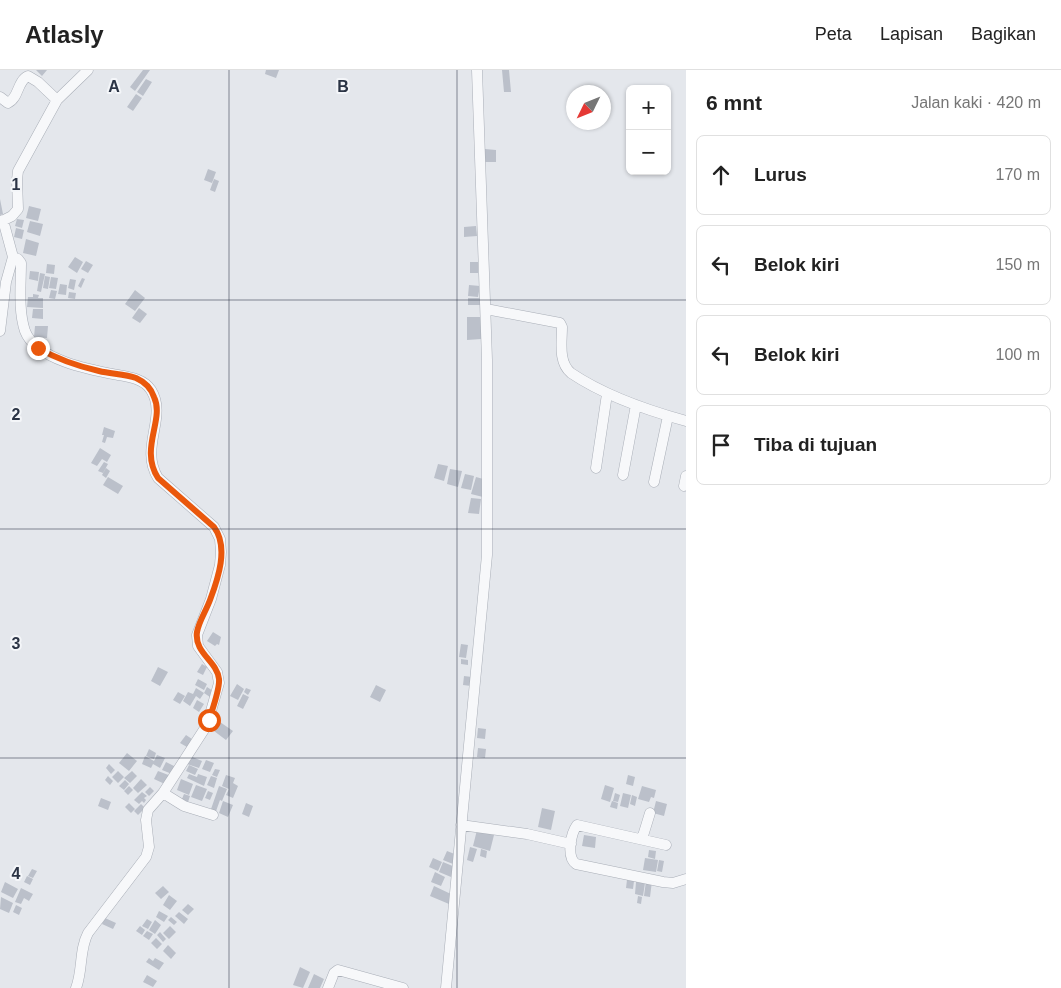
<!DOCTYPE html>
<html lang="id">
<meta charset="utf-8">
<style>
:root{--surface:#fff;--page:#f2f2f2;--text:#222;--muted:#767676;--line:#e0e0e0}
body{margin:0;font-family:Arial,sans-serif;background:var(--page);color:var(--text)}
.controls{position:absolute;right:15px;top:15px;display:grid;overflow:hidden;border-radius:8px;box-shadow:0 1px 4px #0004}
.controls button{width:45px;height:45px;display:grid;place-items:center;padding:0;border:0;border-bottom:1px solid var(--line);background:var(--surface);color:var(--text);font:25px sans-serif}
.compass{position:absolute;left:566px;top:15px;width:45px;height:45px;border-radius:50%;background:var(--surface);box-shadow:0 1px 4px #0004;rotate:227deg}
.stop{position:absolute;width:15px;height:15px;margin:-11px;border:4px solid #ea580c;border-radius:50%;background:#fff}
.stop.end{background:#ea580c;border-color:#fff;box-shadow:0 1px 5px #0008}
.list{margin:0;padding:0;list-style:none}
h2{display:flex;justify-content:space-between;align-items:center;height:65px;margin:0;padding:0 20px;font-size:21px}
h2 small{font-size:16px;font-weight:400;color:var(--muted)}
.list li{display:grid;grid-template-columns:32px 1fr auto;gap:15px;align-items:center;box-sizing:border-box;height:80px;margin:0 10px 10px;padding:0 10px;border:1px solid var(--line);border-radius:8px}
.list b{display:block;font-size:19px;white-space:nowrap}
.list em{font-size:16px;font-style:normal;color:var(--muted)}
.icon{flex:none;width:28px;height:28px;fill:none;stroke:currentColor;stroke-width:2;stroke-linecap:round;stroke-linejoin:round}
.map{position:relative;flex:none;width:686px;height:918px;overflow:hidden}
header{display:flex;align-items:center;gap:30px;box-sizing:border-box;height:70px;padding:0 25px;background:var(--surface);border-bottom:1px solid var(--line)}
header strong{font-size:24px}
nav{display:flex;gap:28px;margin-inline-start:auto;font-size:18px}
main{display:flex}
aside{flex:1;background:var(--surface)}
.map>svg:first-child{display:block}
.building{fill:#bbc0ca}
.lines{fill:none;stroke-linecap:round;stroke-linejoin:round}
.minor-casing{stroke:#a9aeb7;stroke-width:11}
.minor{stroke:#f7f8fa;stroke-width:10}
.route{stroke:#ea580c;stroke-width:6}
.grid{fill:none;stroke:#2b3445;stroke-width:1;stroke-opacity:0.55}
.grid-label{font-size:16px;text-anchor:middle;font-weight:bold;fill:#2b3445;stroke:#f4f6f9;stroke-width:4;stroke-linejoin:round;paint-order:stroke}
</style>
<header>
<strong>Atlasly</strong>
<nav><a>Peta</a><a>Lapisan</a><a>Bagikan</a></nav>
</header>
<main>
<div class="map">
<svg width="686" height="918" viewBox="0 0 686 918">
<rect width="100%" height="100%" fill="#e4e7ec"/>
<!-- building -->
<path class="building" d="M36 0H47L42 6Z
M143 0H150L135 21 130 17Z
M266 0H279L276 8 265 4Z
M502 0H509L511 22H504Z
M146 9 152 12 143 26 137 22Z
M136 24 142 28 133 41 127 37Z
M485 79 496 80V92H485Z
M208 99 216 102 212 113 204 110Z
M214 109 219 111 215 122 210 120Z
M0 129 3 144 0 145Z
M29 136 41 139 38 151 26 148Z
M17 149 24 150 22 158 15 156Z
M30 151 43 154 40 166 27 162Z
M476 156 477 166 464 167V157Z
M16 158 24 160 22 169 14 167Z
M26 169 39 173 36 186 23 183Z
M75 187 83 192 77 203 68 197Z
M86 191 93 195 88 203 81 199Z
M470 192H478V203H470Z
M47 194 55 195 54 204 46 203Z
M30 201 39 202 38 211 29 209Z
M40 203 45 204 41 222 37 221Z
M45 206 50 207 48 219 43 218Z
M51 207 58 208 56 219 49 218Z
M82 208 85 209 81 218 78 216Z
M70 209 76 210 74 220 68 218Z
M60 214 67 215 66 225 58 224Z
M469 215 480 216 478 227 468 226Z
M51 220 57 221 55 229 49 228Z
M135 220 145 228 135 241 125 234Z
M69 222 76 223 75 229 68 228Z
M33 224 39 225 38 228H43V238L27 237 28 227H33Z
M468 228H480V235H468Z
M139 238 147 244 140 253 132 248Z
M33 239H43V249L32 248Z
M467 247H481V269L467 270Z
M35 256H48L47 268 34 267Z
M104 357 115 361 113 368 107 367 105 373 102 372 104 365H102Z
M100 378 111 385 107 392 102 389 97 396 91 393Z
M104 392 108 394 103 403 98 401Z
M438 394 448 396 444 411 434 408Z
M106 398 110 401 106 408 102 405Z
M450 399 462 401 458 417 447 414Z
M465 404 474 406 471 420 461 418Z
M108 407 123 416 118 424 103 415Z
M476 407 487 410 483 427 471 424Z
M471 428 481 429 479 444 468 443Z
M213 562 221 567 219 575 217 574 215 576 207 571Z
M461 574 468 575 466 588 459 587Z
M461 589 468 590V595L461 594Z
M202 594 207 597 203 605 197 602Z
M158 597 168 602 160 616 151 611Z
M464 606 472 607 471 616 463 615Z
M198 609 207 614 204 620 195 615Z
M237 614 244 619 238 630 230 626Z
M376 615 386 620 380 632 370 627Z
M207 617 213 621 210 627 204 623Z
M196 618 204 623 200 629 196 626 190 636 183 631 188 622 193 624Z
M246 618 251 620 248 625 244 622Z
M178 622 185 626 180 634 173 630Z
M243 624 249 627 243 639 237 636Z
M197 630 204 634 199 642 193 638Z
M220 652 233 661 226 670 214 661Z
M478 658 486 659 485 669 477 668Z
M186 665 192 669 187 677 180 673Z
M478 678 486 679 485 688 477 687Z
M149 679 156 683 154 689 146 686Z
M127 683 137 691 129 701 119 693Z
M157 685 165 688 160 698 153 694 151 698 142 694 145 686 154 691Z
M190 686 202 691 199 698 187 694Z
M206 690 214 693 210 702 202 699Z
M166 692 176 697 172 704 162 700Z
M109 694 115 700 111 704 106 698Z
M189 695 198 699 195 705 186 701Z
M215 699 220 700 217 707 212 705Z
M118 701 124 707 118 713 112 707Z
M132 701 137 706 130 713 124 708Z
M158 701 171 706 167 715 154 709Z
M189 704 197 707 198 704 207 707 204 716 187 708Z
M226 705 235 708 233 713 238 716 233 728 226 725 229 719 222 716Z
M628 705 635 707 633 716 626 714Z
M108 706 113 711 110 715 105 710Z
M211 706 217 708 214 718 207 715Z
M141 709 147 715 138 723 133 718Z
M181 709 193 714 189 725 177 720Z
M125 710 129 714 124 720 119 716Z
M196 715 207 719 202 731 191 727Z
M605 715 614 718 610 732 601 729Z
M129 716 133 720 128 725 124 721Z
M219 716 227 719 222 731 220 730 215 744 210 742Z
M642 716 656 720 654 728 651 727 649 732 638 729Z
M150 717 154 721 149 726 145 722Z
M208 721 213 723 210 730 205 728Z
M142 722 147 726 144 728 146 730 144 733 142 731 139 734 134 730Z
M615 723 620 725 618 732 613 731Z
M623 723 631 725 628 738 620 736Z
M184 724 190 726 188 732 182 729Z
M632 725 637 727 635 736 630 734Z
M101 728 111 732 108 740 98 736Z
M223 731 233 735 228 747 219 743Z
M612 731 618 733 617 739 610 737Z
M656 731 667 734 664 746 653 743Z
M129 733 135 739 131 743 125 737Z
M246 733 253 736 249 747 242 744Z
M141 734 145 738 138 745 134 741Z
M542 738 555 741 551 760 538 757Z
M477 760 494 765 490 781 473 776Z
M584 765 596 767 595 778 582 776Z
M470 777 477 779 473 792 467 790Z
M481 779 487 781 486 788 480 786Z
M649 780 656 781 655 789 648 787Z
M447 781 457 785 453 794 443 790Z
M433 788 442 792 438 801 429 797Z
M645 788 658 790 656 802 643 800Z
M659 790 664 791 662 802 657 801Z
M443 792 455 797 451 807 439 802Z
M32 799 37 801 33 808 28 806Z
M435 802 445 807 441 816 431 812Z
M27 806 33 809 30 815 24 812Z
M627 810 634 811 633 819 626 818Z
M646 811H652L650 827 644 826Z
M5 812 18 819 13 828 1 822Z
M636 812 645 813 643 826 635 824Z
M163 816 169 822 161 829 155 823Z
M434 816 453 825 449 834 430 826Z
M21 818 33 824 29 831 24 828 21 834 15 832Z
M169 825 177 831 170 840 163 835Z
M638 826 642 827 641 834 637 833Z
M1 827 13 833 9 843 0 839Z
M188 834 194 839 188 845 182 840Z
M16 835 22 838 19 845 13 842Z
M159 841 168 846 164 852 156 847Z
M179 842 188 849 184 854 175 846Z
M171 847 177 852 174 855 168 850Z
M105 848 116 853 113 859 102 854Z
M147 849 152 852 148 859 142 856Z
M155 850 161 855 155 864 149 860Z
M140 856 145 860 142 865 136 861Z
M170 856 176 862 169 869 163 863Z
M147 861 153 864 149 870 143 866Z
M160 862 166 869 163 872 157 865Z
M156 868 162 874 157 879 151 873Z
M168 875 176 883 171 889 163 881Z
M149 888 153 891 155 888 164 893 159 900 146 892Z
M300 897 310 902 303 918 293 915Z
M314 904 324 909 320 918H308Z
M147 905 157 911 153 917 143 912Z"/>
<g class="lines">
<!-- minor casing -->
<g class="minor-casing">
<path id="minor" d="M0 27 8 33C19 28 17 11 28 6L38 12 57 30
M0 152 12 146 18 139 17 110 18 101 57 30 88 0
M13 187 18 189 21 193C21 214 18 240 25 261 36 290 91 300 118 305 130 307 144 309 151 320 168 347 139 377 158 408L214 457 220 469 221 482 220 495 211 529 197 565 198 576 217 602 219 613 207 655 163 723 148 740 146 750 149 777 146 787 88 863C79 880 83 900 76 918
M486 239 560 253 562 257C562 272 558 292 571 303 605 326 646 340 686 351
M0 261 6 212 13 187 3 150
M596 398 607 324
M623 405 636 335
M654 412 668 346
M684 416 686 406
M163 723 184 736 213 745
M461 755 527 764 571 774
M642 769 650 743
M666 775 577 755C571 763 566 787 576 794L663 812 673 813 686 809
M328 918 334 903 338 900 403 918
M446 918 487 485V290L477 0"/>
</g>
<!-- minor -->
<use href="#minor" class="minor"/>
</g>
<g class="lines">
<!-- route -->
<path class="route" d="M38 278C57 289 77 296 99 301 111 304 125 304 136 308 145 312 151 318 154 327 165 350 139 378 158 408L214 457C229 477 218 509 210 530 206 541 199 551 197 562 194 583 217 591 219 609 220 619 212 640 209 650"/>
</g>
<!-- grid -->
<path class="grid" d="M229 0V918M457 0V918M0 230H686M0 459H686M0 688H686"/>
<g class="grid-label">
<text x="114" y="22">A</text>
<text x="343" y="22">B</text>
<text x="16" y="120">1</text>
<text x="16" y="350">2</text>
<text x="16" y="579">3</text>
<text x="16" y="809">4</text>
</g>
</svg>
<div class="controls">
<button>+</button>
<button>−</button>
</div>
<svg class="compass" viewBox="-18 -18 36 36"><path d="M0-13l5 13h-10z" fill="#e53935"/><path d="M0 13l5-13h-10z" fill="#767676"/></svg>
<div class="stop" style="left:209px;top:650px"></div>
<div class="stop end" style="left:38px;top:278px"></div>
</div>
<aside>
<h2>6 mnt<small>Jalan kaki · 420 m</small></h2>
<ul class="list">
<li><svg class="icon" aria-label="ahead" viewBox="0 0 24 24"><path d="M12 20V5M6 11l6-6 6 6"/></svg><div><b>Lurus</b></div><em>170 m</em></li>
<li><svg class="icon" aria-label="left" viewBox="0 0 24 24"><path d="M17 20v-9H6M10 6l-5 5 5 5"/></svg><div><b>Belok kiri</b></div><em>150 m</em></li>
<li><svg class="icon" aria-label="left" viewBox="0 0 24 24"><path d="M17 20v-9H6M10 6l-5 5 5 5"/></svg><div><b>Belok kiri</b></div><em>100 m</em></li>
<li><svg class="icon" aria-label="arrive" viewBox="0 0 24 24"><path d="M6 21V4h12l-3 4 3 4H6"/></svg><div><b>Tiba di tujuan</b></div></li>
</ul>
</aside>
</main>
